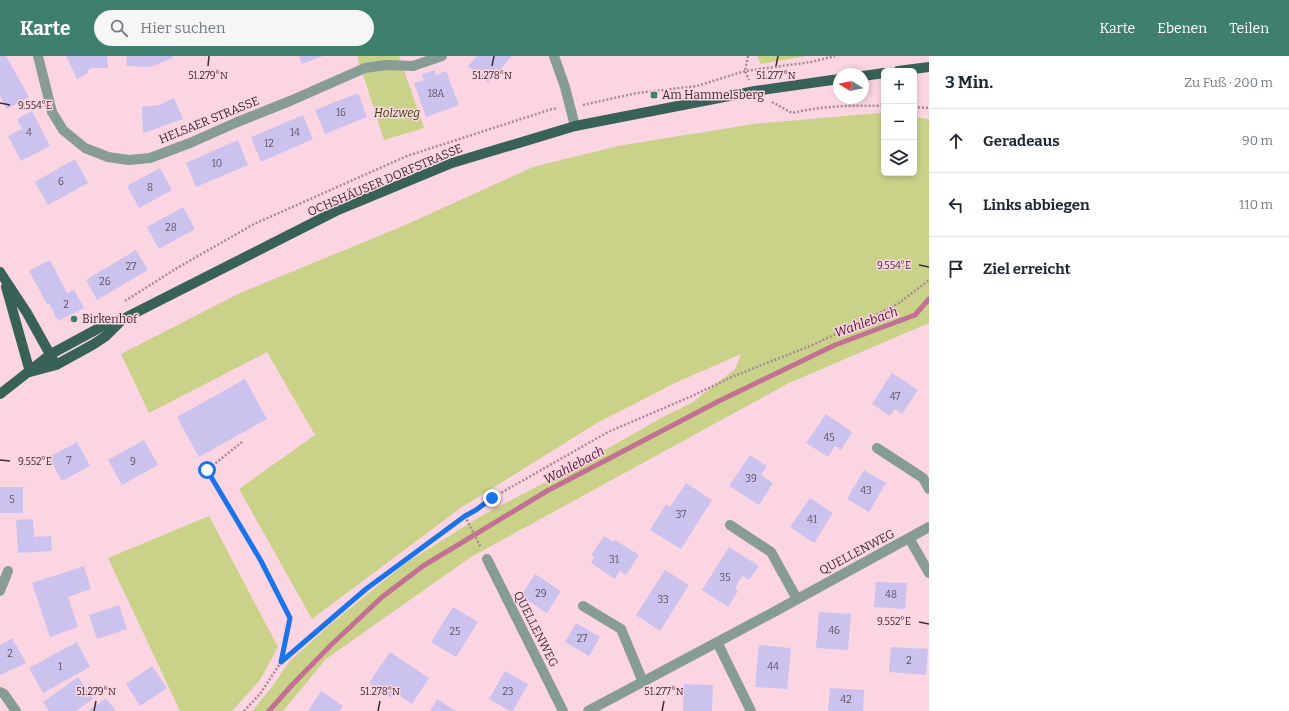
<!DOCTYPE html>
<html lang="de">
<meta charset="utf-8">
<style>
:root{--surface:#fff;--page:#f6f6f7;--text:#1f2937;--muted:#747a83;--line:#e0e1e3;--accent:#3e7f6d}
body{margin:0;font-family:Bitter,serif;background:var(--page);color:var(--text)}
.controls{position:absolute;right:12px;top:12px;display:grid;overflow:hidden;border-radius:6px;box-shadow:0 2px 6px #0003}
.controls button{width:36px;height:36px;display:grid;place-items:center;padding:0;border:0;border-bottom:1px solid var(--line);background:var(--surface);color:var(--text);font:20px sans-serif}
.compass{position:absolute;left:833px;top:12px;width:36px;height:36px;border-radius:50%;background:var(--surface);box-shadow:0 2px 6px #0003;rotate:280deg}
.stop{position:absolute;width:12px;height:12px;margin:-9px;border:3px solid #1a73e8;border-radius:50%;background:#fff}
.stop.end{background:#1a73e8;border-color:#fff;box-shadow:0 1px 4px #0008}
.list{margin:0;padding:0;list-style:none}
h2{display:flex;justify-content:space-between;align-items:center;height:52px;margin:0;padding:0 16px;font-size:17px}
h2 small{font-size:13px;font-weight:400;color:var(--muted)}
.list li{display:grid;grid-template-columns:26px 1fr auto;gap:12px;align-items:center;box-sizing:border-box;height:64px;padding:0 16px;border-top:1px solid var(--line)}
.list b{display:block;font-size:15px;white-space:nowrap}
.list em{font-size:13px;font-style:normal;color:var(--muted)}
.icon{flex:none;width:22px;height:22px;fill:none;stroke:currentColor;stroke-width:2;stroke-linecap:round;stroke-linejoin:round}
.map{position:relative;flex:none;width:929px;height:655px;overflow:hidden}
header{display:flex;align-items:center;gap:24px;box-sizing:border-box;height:56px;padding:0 20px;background:var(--accent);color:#fff}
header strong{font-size:19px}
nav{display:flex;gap:22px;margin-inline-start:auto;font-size:14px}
.search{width:280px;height:36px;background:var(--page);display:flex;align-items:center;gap:10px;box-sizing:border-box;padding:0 14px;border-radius:22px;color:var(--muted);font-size:15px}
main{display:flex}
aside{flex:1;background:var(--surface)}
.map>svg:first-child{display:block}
.green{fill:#cad28a}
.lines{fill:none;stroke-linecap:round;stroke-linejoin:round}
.stream{stroke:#c27093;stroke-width:5}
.building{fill:#cbc3ee}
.path{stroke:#a88a94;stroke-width:2.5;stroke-dasharray:2 2;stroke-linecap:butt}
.minor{stroke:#869c95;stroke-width:10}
.major{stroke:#386257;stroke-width:10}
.route{stroke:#1a73e8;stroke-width:5}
.ticks{fill:none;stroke:#3e2b32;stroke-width:1.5}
.poi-dot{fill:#3e7f6d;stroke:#fcd5e3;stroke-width:1.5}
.labels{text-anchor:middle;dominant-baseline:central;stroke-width:3;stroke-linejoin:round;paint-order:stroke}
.number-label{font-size:10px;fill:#615161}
.poi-label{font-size:12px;fill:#3e2b32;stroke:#fcd5e3;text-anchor:start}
.park-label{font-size:12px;font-style:italic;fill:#3a3e0c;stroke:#fcd5e3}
.street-label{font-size:12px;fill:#3e2b32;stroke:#fcd5e3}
.water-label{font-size:13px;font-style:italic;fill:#531032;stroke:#fcd5e3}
.ticks-label{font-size:10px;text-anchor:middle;fill:#3e2b32;stroke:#fcd5e3;stroke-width:3;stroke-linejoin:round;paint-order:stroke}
</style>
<header>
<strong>Karte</strong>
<div class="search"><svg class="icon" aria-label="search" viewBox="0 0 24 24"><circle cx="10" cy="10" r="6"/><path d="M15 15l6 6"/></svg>Hier suchen</div>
<nav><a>Karte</a><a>Ebenen</a><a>Teilen</a></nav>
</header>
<main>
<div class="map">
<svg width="929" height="655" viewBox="0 0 929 655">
<rect width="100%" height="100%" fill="#fcd5e3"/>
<!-- green -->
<path class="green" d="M357 0H399L424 72 384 84Z
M757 0H807L761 8Z
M879 57H884V117H914V61L929 63V267L789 327 471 501 326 603 283 655H252L271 632 290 605 331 568 406 507 481 460 584 406 661 362 693 346 735 313 741 298 675 327 597 367 462 451 312 563 239 433 315 379 267 296 149 357 121 298 240 237 403 170 533 111 618 90 753 68Z
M209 460 278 591 260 624 232 655H180L108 502Z"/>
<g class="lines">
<!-- stream -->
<path class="stream" d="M269 655 292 629 331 589 382 541 423 510 547 435 719 345 835 289 915 259 929 243"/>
</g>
<!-- building -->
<path class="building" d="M0 0H6L29 41 7 53 0 40Z
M66 0H107L108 12H91L87 15 88 17 77 23Z
M127 0H172L173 2 150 11 126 10Z
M299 0H323L302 8Z
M477 0H512L488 27 468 10Z
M435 14 436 19 446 15 459 49 426 61 414 27 424 24 422 18Z
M358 37 367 61 325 78 315 54Z
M174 42 183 63 143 77 142 51 159 49Z
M32 55 50 90 21 105 8 80 22 73 17 63Z
M303 59 313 83 261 106 251 81Z
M238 84 248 109 196 131 186 107Z
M75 103 88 127 48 149 35 126Z
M160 112 172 134 139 152 127 130Z
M183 151 195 173 159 193 147 171Z
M136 194 148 214 97 244 86 224Z
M50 204 67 237 74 234 84 252 58 265 49 247 47 248 29 215Z
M892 317 918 334 902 358 895 353 890 360 872 348Z
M245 323 267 363 199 401 177 361Z
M826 358 852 376 841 394 835 390 828 401 806 387Z
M144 384 158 409 122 429 108 404Z
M77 386 90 410 62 425 49 401Z
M750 399 767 410 761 419 773 427 759 449 729 430Z
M864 414 886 427 869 456 847 443Z
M686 427 712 444 681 493 650 474 666 448 670 451Z
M0 431H23V457H0Z
M810 442 833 457 814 487 790 471Z
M33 463 34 481 51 480 52 495 18 497 16 464Z
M604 480 613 486 615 484 639 499 626 519 620 515 615 523 591 507 594 501 591 499Z
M729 491 759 510 749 524 742 520 735 532 738 535 728 551 702 534Z
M84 510 91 533 68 541 78 571 50 581 32 527Z
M665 514 689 529 660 575 636 559Z
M535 518 561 535 547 557 521 540Z
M876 526 907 527 905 553 874 551Z
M119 549 127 573 97 583 89 559Z
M453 551 478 566 456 601 431 586Z
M819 556 851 558 848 594 816 592Z
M576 567 600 581 589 600 565 586Z
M12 582 26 607 0 619V589Z
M77 586 90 611 43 637 29 612Z
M759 589 791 592 787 633 755 631Z
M891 591 928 593 926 619 889 616Z
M390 596 429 622 412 648 395 637 392 642 369 627Z
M152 610 167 632 140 650 126 628Z
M505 615 528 628 513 655H510L489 643Z
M78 621 93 643 76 655H49L43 646Z
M684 628 713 629 712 655H683Z
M830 632 864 634 863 655H828Z
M321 635 343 650 339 655H308Z
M106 642 116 655H88Z
M437 643 456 655H430Z"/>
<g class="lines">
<!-- path -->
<path class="path" d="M748 0 745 15 749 24
M772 46 792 57C822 50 852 49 884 50
M583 49 637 37 697 30 745 15 811 6 835 0
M914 51 929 52
M125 245 177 212 254 168 407 100 552 53 558 52
M242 386 207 414 261 505 290 562 281 605
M465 460 481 492
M244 655 260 638 281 606 367 533 465 460 476 454 492 442 608 376 692 340 734 320 810 290 862 266 899 247 929 224"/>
<!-- minor -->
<path class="minor" d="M38 0 52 56 63 74 85 92 108 101 129 104 150 102 190 87 235 67 290 45 365 12 385 9 413 10 442 0
M554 0 565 31 575 70
M877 392 923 422 929 433
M730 469 771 496 797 543
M909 482 929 517
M487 503 563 655
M0 535 8 515
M583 550 621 573 643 626
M717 586 751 655
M0 636 4 638 16 655
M588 655 772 557 929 471"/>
<!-- major -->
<path class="major" d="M898 15 929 11
M863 20 884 17
M0 216 27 257 56 309
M6 231 30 316
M30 316 56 309 94 288 106 280 120 266
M0 338 51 298 101 271 123 263 336 155 452 107 575 70 755 35 839 23"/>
</g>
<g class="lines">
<!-- route -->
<path class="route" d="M207 414 261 505 290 562 281 606 366 533 465 460 476 454 492 442"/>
</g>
<!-- ticks -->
<path class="ticks" d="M208 10 209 0M492 10 494 0M776 10 778 0M0 47 10 49M919 209 929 211M0 404 10 405M919 566 929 568M94 655 96 645M378 655 380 645M662 655 664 645"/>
<!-- markers -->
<g class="poi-dot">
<rect x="650" y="35" width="8" height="8" rx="2"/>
<circle cx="74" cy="263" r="4"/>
</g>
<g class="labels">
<!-- number labels -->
<g class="number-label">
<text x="436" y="38">18A</text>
<text x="341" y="57">16</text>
<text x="29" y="77">4</text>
<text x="295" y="77">14</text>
<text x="269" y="88">12</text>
<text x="217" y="108">10</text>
<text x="61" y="126">6</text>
<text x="150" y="132">8</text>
<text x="171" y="172">28</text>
<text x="131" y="211">27</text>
<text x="105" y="226">26</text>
<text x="66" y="249">2</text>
<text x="895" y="341">47</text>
<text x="829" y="382">45</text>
<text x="69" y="405">7</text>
<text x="133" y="406">9</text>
<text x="751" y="423">39</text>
<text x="866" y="435">43</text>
<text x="12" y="444">5</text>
<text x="681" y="459">37</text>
<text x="812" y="464">41</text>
<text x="614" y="504">31</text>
<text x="725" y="522">35</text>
<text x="541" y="538">29</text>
<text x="891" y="539">48</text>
<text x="663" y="544">33</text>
<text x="834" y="575">46</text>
<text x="455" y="576">25</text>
<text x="582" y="583">27</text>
<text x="10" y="598">2</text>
<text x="909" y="605">2</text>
<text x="60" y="611">1</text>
<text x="773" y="611">44</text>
<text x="508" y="636">23</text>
<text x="846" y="644">42</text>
</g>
<!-- poi labels -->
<g class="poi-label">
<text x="662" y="39">Am Hammelsberg</text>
<text x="82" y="263">Birkenhof</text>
</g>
<!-- park labels -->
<g class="park-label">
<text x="397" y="57">Holzweg</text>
</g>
<!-- street labels -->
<g class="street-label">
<text transform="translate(209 64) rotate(-22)">HELSAER STRASSE</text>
<text transform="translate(385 124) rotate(-23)">OCHSHÄUSER DORFSTRASSE</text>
<text transform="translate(857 496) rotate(-28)">QUELLENWEG</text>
<text transform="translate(536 573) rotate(63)">QUELLENWEG</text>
</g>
<!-- water labels -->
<g class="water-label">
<text transform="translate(866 266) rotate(-20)">Wahlebach</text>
<text transform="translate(574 409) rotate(-28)">Wahlebach</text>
</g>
</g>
<g class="ticks-label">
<text x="208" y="23">51.279°N</text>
<text x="492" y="23">51.278°N</text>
<text x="776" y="23">51.277°N</text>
<text x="35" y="53">9.554°E</text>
<text x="894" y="213">9.554°E</text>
<text x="35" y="409">9.552°E</text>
<text x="894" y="569">9.552°E</text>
<text x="96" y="639">51.279°N</text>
<text x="380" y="639">51.278°N</text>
<text x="664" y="639">51.277°N</text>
</g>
</svg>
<div class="controls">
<button>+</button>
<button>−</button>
<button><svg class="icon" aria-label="layers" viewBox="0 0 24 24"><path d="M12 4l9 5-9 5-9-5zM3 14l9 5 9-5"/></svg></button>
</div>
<svg class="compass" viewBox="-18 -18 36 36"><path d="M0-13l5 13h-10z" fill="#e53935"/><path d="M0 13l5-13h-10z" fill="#747a83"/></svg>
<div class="stop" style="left:207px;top:414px"></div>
<div class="stop end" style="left:492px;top:442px"></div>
</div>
<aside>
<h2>3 Min.<small>Zu Fuß · 200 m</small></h2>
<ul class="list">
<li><svg class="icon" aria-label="ahead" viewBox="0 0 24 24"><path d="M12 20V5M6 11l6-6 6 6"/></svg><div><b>Geradeaus</b></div><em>90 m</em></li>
<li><svg class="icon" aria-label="left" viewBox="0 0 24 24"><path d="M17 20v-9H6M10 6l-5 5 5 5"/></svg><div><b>Links abbiegen</b></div><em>110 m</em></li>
<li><svg class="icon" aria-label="arrive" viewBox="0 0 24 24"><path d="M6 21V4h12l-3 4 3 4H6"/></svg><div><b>Ziel erreicht</b></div></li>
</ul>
</aside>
</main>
